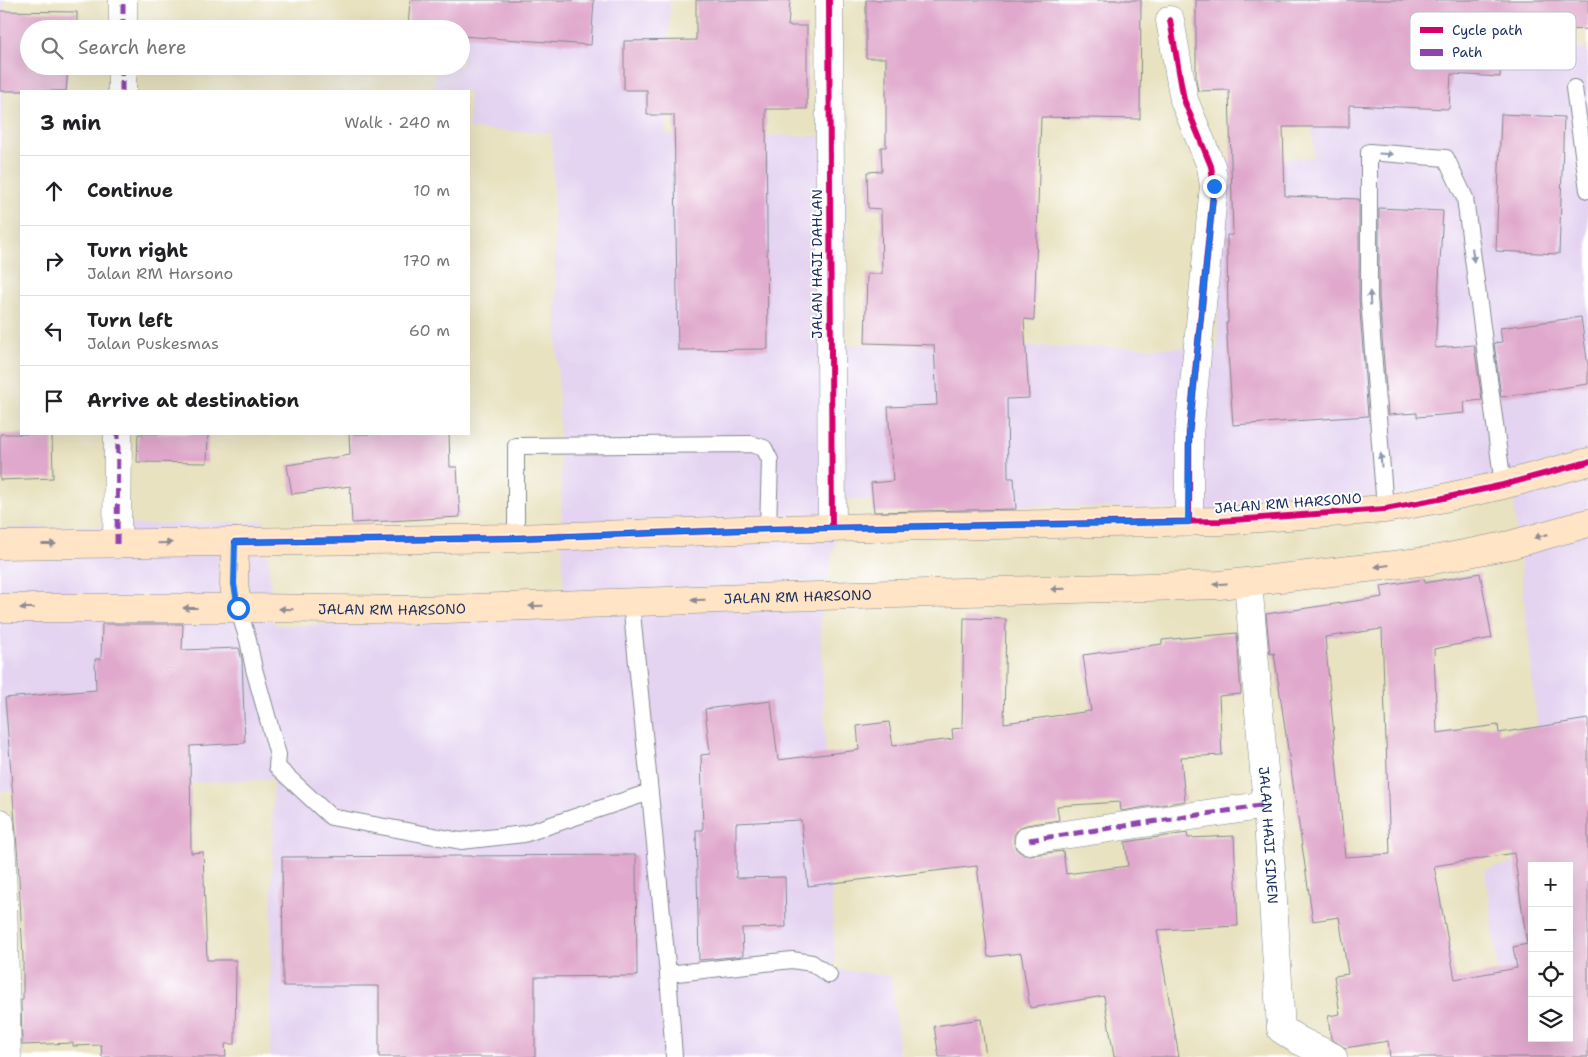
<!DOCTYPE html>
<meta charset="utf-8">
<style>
:root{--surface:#fff;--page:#f2f2f2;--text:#202124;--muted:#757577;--line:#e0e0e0}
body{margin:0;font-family:"Shantell Sans",sans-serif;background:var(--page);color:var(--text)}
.controls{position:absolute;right:15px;bottom:15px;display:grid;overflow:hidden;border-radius:0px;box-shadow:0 5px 20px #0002}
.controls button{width:45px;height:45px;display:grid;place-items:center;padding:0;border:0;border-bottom:1px solid var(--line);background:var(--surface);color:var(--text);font:25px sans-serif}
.stop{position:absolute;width:15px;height:15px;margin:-11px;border:4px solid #1a73e8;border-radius:50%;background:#fff}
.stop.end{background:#1a73e8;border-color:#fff;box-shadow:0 1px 5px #0008}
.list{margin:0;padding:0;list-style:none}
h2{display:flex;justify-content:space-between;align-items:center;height:65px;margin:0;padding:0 20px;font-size:21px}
h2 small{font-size:16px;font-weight:400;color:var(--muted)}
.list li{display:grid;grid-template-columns:32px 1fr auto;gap:15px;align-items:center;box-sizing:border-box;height:70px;padding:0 20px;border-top:1px solid var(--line)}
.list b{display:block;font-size:19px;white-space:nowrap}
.list p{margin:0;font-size:16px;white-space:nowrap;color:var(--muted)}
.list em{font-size:16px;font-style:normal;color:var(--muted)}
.icon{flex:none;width:28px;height:28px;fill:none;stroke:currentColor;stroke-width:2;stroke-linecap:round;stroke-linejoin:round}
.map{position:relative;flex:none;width:1588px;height:1057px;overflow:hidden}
.search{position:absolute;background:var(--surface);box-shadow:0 5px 20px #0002;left:20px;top:20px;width:450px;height:55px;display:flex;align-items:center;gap:12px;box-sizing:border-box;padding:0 18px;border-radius:28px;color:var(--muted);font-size:19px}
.panel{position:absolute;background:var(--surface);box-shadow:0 5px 20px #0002;left:20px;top:90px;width:450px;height:345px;border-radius:0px}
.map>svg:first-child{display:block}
.built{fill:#e4d3f1}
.building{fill:#e0a8cc;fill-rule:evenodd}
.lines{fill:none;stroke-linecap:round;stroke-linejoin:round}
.service-casing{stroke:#82888f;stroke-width:18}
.minor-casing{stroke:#82888f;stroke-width:29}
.secondary-casing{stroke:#82888f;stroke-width:29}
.service{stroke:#fff;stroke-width:16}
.minor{stroke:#fff;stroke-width:28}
.secondary{stroke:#ffe4c6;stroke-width:28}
.quiet{stroke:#8e44ad;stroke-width:5;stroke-dasharray:10 5;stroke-linecap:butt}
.cycleway-casing{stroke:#fff;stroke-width:9}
.cycleway{stroke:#d6006c;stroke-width:6}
.oneway{fill:#8d97ae}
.oneway2{fill:#8d8a92}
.route{stroke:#1a73e8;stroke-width:6}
.labels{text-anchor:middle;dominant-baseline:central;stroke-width:4;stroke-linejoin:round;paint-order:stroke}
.street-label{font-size:14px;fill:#1b2f5e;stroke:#fff}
.key{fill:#fff;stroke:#bbc1cf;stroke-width:1}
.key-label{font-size:14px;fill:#1b2f5e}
</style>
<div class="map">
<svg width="1588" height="1057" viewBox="0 0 1588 1057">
<rect width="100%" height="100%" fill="#fff"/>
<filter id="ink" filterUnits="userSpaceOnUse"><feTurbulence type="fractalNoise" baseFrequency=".02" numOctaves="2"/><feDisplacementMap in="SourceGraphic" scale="10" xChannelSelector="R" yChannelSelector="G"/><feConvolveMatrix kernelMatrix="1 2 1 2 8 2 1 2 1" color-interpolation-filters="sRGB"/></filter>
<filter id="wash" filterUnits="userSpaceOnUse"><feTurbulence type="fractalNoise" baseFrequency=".0096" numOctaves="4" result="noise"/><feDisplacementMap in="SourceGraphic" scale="20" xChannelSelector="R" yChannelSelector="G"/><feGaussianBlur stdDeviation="1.12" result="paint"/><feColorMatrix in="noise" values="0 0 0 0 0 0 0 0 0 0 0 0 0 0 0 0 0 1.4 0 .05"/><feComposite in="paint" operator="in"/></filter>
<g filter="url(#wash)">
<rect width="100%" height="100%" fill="#e8e2c0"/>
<!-- built -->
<path class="built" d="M0 0H4L0 232Z
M437 0H670L666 135 847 136 845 345 1218 348 1217 162 1314 157 1307 52 1588 49V1020L1569 866H1532V1029L1507 1032 1485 870 1551 854 1512 484 1218 511 843 499 820 619 835 969 891 976 900 1057H270L273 779 0 791V529L264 521 275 626 564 616 552 133 469 129V91H435V66H461V29Z"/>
<g id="blocks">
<!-- building -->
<path class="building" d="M410 0H594L591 45 461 36V29H408Z
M696 0H790L788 26H807V109H766L768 349 678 350 674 115H647V90H624V41L696 40Z
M866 0H1141L1140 119 1041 117 1034 320 1024 319 1029 398 1007 399 1008 478H1014L1016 509 874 512 871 483 893 481 888 407 937 405 934 345 865 343 867 274H882L881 209 868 208 867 172 882 171 881 147H886V58H866Z
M1196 0H1588V29L1501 33 1500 77 1451 74 1449 109 1349 105V127H1283L1285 196 1359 199V299L1368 416 1233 425 1226 323H1228L1227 235H1233L1229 90 1198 91 1196 80Z
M0 11 77 12V29H29V66H77V68H68L66 91H0Z
M1501 114 1564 117 1559 254 1496 251Z
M1379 208 1443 211 1435 348 1474 345 1482 400 1464 402 1465 413 1417 417V413L1388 415 1379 298Z
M1581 317 1588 367V384L1501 397 1494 343 1502 342 1500 328Z
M0 434H52L53 478 0 480Z
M138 434H208L207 463 137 462Z
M349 434H449L450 467H457L460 517 352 523 350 486 292 494 287 465 350 455Z
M1480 573 1492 638 1434 649 1437 733 1498 725 1499 733 1588 719V1057H1390L1388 1041 1345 1048 1331 1039 1328 1016 1340 1014 1334 976 1348 974 1339 917 1313 921 1274 653 1270 654 1266 614 1383 597 1381 586 1425 579V583ZM1382 629 1390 854 1345 857 1325 637ZM1514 853 1527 944 1513 947 1517 968 1455 979 1434 866ZM1532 866H1569V1038H1532Z
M964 618 1006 619 1004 723 1091 711 1083 655 1162 644V640L1237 633 1241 694 1219 696 1222 755 1181 757 1185 801 1121 811 1120 802 1057 806 1059 820 1026 825 1019 828 1014 835V843L1016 849 1024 855H1031L1063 851 1066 874 1128 866 1125 842 1187 833 1188 838 1234 836 1238 926 1157 930 1179 1057H1114L1104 996 1030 1008 1021 953 988 957 977 866 808 886 801 820 736 823V878L785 877 786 927 742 928 743 956 699 960 696 830H703L701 755 710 754 705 709 771 701 778 760 859 750 857 726 889 722 893 746 953 739 952 729 962 728Z
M102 624H183L182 650 239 648 242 660 245 743 190 746 191 853 203 852 207 960H236L235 1044H225L226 1057H102L101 1045 73 1046V1043L22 1045 21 1000H23V958L18 859 5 698 96 690 95 659H101Z
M636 855 637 976 535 977V1057H379V986H283L282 857Z
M981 1019 986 1057H939L934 1026Z"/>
</g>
</g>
<g filter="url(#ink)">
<use href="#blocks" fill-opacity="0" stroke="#82888f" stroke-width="1"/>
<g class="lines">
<!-- service casing -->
<g class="service-casing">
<path id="service" d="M1574 88 1588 190
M1385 509 1369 298V152L1446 158 1465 198 1503 485
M516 538V446L751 444 764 448 770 460 768 529
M631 603 668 974 674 1057
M238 608 248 640 254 669 278 755 277 767 331 817 461 841 524 834 650 792
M668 974 792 960 812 963 829 975"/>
</g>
<!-- minor casing -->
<g class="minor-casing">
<g id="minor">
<path d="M829 0 832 528"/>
<path d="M1170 20 1184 100 1211 166 1214 186 1189 434V522"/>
<path d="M123 29V0"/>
<path d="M122 91V66"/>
<path d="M117 544 118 434"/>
<path id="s1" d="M1248 582 1267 805 1281 1029 1298 1040 1333 1057"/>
<path d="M0 823 2 859 7 1057"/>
<path d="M1029 840 1267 805"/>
</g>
</g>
<!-- secondary casing -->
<g class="secondary-casing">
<g id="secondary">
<path d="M235 542 234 585 238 608"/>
<path d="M0 545 516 538 768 529 1220 521 1385 509 1439 499 1503 485 1588 462"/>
<path id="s2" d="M0 608H238L418 610 747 598 1219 585 1428 561 1510 545 1588 523"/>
</g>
</g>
<!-- service -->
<use href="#service" class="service"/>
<!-- minor -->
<use href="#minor" class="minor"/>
<!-- secondary -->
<use href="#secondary" class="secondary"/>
<!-- quiet -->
<path class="quiet" d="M123 29V0
M122 91V66
M117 544 118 434
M1029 840 1267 805"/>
<!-- cycleway casing -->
<g class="cycleway-casing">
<path id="cycleway" d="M829 0 832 528
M1170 20 1184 100 1211 166 1214 186 1189 434V522
M235 542 516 538 768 529 1220 521 1385 509 1439 499 1503 485 1588 462"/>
</g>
<!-- cycleway -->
<use href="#cycleway" class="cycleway"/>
</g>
<!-- one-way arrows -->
<defs><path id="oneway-solid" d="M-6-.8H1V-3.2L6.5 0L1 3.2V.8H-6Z" transform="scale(1.25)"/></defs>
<g class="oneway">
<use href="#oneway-solid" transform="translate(1386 154) rotate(4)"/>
<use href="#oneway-solid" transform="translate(1473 255) rotate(83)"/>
<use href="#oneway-solid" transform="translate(1370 298) rotate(-92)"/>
<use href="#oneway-solid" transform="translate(1381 460) rotate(-94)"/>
</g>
<g class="oneway2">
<use href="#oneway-solid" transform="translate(1541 536) rotate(164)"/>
<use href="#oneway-solid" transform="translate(165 543) rotate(-1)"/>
<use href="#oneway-solid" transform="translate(49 544)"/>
<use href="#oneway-solid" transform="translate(1382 566) rotate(173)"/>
<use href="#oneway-solid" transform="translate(1220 584) rotate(176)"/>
<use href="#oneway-solid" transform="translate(1058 589) rotate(178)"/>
<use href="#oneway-solid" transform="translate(698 600) rotate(178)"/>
<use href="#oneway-solid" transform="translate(536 606) rotate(178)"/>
<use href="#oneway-solid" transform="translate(27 608) rotate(-180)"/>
<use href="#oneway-solid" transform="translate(190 608) rotate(-180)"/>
<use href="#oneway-solid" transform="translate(286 609) rotate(-179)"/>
</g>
</g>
<g class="lines" filter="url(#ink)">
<!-- route -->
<path class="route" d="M238 608 234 584 235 542 516 538 768 529 1188 522 1189 434 1214 186"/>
</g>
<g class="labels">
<!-- street labels -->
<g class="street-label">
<text transform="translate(817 264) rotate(-90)">JALAN HAJI DAHLAN</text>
<text transform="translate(1288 503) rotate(-4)">JALAN RM HARSONO</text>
<text stroke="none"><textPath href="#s2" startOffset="798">JALAN RM HARSONO</textPath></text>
<text stroke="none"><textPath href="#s2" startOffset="392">JALAN RM HARSONO</textPath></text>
<text stroke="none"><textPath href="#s1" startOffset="254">JALAN HAJI SINEN</textPath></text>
</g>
</g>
<!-- legend -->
<rect x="1410" y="12" width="166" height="58" rx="8" class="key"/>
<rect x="1420" y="27" width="23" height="6" fill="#d6006c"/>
<rect x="1420" y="49" width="23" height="7" fill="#8e44ad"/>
<g class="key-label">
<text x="1452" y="35">Cycle path</text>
<text x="1452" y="57">Path</text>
</g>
</svg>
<div class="controls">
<button>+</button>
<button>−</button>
<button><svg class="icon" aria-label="locate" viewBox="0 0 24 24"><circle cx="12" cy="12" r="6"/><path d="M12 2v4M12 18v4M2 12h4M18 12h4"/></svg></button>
<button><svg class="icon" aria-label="layers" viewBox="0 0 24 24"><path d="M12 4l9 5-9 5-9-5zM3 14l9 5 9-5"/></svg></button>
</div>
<div class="stop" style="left:238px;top:608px"></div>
<div class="stop end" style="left:1214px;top:186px"></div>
<div class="search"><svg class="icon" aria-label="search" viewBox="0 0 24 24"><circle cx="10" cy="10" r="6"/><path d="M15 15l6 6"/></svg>Search here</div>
<section class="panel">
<h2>3 min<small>Walk · 240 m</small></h2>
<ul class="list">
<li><svg class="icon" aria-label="ahead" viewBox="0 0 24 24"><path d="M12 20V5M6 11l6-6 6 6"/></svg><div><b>Continue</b></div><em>10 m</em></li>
<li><svg class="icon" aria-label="right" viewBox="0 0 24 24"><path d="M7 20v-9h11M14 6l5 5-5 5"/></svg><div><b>Turn right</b><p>Jalan RM Harsono</p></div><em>170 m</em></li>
<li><svg class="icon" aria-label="left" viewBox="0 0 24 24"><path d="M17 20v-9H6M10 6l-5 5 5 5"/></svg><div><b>Turn left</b><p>Jalan Puskesmas</p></div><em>60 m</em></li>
<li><svg class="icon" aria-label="arrive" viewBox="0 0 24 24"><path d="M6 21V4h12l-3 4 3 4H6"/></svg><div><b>Arrive at destination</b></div></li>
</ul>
</section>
</div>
